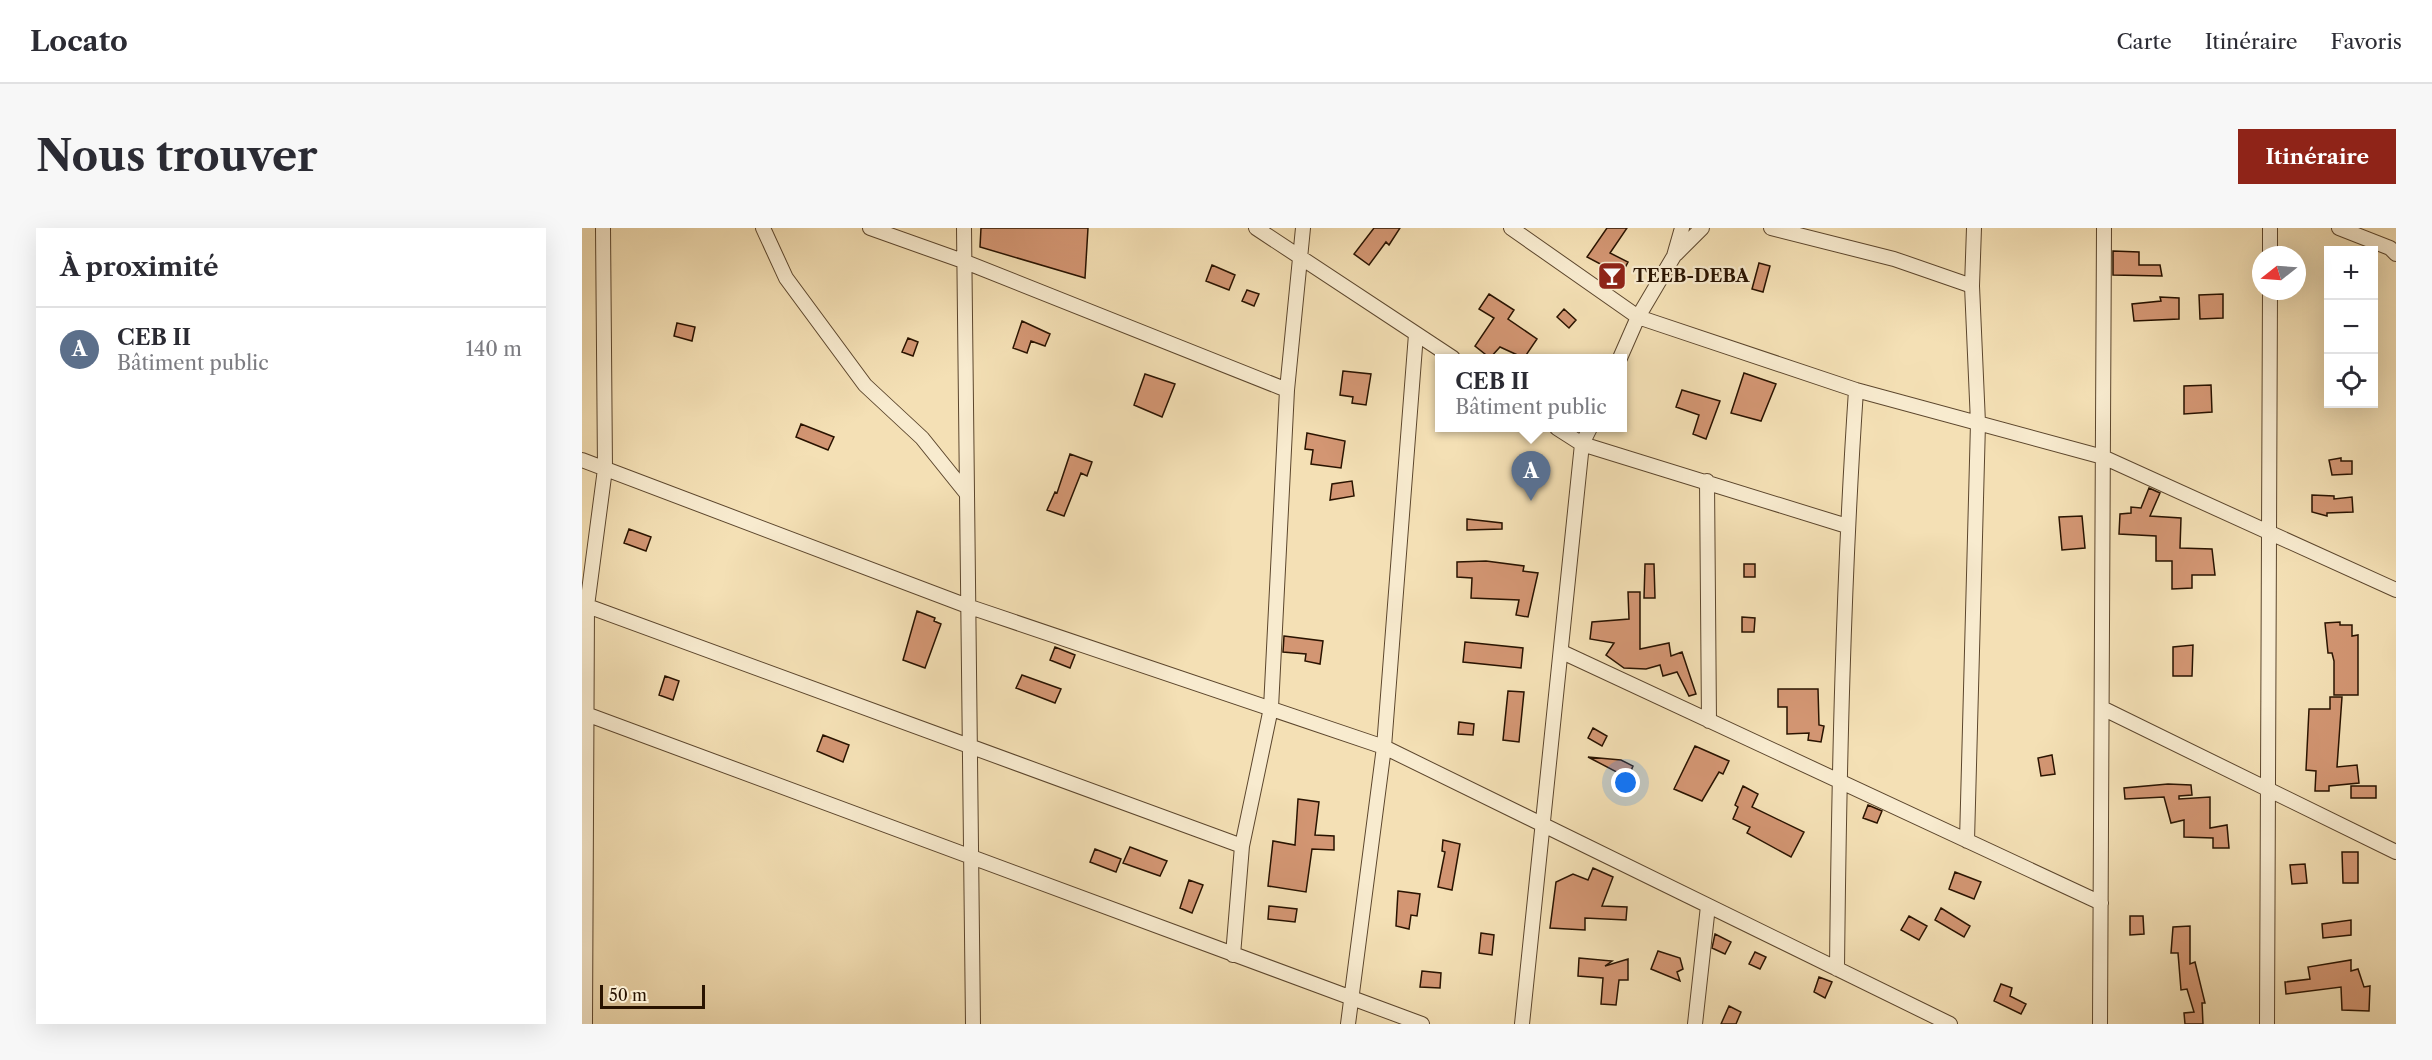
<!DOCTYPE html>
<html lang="fr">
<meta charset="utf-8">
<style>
:root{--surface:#fff;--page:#f7f7f7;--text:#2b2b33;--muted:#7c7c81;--line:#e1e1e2;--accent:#8f2418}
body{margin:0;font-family:"Libre Caslon Text",serif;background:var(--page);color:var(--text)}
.controls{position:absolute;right:18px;top:18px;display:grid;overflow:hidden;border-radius:0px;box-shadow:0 6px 24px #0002}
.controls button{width:54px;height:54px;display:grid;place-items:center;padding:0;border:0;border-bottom:2px solid var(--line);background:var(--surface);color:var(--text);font:30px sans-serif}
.compass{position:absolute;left:1670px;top:18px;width:54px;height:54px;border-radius:50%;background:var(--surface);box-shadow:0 6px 24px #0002;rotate:253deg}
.scale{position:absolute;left:18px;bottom:15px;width:105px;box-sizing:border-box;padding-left:6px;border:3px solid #291300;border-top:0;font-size:16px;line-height:21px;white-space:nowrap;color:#291300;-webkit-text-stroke:4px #f8ebcf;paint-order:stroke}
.you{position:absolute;left:1044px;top:555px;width:21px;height:21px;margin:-15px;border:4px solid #fff;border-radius:50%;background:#1a73e8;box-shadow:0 0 0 9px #1a73e833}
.badge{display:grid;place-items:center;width:39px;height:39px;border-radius:50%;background:var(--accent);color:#fff;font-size:20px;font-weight:700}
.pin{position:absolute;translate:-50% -50px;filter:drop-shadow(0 2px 3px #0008)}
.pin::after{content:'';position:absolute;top:32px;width:21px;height:18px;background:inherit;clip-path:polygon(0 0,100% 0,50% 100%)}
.popup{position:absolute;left:853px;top:126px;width:192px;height:78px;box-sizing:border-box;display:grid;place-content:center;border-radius:0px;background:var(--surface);filter:drop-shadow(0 2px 4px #0005);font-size:20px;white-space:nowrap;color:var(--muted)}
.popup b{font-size:22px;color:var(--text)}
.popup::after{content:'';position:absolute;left:50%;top:100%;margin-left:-12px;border:12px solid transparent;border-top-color:var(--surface)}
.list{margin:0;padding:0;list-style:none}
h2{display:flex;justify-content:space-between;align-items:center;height:78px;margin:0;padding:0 24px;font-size:26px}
h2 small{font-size:20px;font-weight:400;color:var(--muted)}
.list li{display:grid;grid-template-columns:39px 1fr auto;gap:18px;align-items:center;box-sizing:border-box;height:84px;padding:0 24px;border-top:2px solid var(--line)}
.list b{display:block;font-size:22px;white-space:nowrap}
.list p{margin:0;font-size:20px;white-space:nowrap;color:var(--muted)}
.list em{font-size:20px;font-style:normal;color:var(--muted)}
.icon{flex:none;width:33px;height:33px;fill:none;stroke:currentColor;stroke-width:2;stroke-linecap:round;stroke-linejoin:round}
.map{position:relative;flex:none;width:1814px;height:796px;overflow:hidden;border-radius:0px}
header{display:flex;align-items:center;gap:36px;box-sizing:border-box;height:84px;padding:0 30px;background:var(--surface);border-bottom:2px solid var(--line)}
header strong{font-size:28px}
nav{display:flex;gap:33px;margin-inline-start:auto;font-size:21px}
.intro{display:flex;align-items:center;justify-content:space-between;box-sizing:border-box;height:144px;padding:0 36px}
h1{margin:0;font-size:42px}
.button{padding:15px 27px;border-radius:0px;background:var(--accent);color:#fff;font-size:21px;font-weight:700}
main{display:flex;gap:36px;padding:0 36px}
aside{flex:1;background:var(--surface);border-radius:0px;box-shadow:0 6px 24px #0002}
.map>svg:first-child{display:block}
.building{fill:#d39673;stroke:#291300;stroke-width:1.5}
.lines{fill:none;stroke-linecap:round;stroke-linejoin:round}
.minor-casing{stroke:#5c462d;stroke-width:16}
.minor{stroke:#f8ebcf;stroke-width:14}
.labels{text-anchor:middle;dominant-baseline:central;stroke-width:4.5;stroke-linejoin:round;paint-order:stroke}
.poi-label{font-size:18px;font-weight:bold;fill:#291300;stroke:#f8ebcf;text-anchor:start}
</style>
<header>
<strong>Locato</strong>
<nav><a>Carte</a><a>Itinéraire</a><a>Favoris</a></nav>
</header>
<div class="intro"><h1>Nous trouver</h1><a class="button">Itinéraire</a></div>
<main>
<aside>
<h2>À proximité<small></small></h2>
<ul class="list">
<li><span class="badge" style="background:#5c6f8a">A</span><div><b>CEB II</b><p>Bâtiment public</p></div><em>140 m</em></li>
</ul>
</aside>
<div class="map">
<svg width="1814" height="796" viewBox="0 0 1814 796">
<rect width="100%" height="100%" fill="#f4e0b5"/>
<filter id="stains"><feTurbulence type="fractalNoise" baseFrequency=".00333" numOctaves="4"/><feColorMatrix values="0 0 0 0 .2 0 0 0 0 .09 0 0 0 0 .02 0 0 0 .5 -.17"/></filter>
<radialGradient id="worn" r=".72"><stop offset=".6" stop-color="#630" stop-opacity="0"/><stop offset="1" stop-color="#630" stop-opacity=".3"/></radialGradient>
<!-- building -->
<path class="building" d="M399 0H506L503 50 398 19Z
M792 0H818L807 17 804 14 787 37 772 26Z
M1025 0H1045L1028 25 1046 34 1037 51 1022 54 1018 51 1026 40 1005 29Z
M1531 23 1557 24V37H1578L1580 48 1531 47Z
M1177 35 1188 38 1181 64 1170 61Z
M630 37 653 47 647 62 624 53Z
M665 62 677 66 672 78 660 73Z
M907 66 932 82 926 91 955 111 942 130 918 119 908 130 893 118 912 90 897 81Z
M1641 66V90L1618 91 1617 67Z
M1578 69 1597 70V91L1552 93 1550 76 1579 73Z
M982 81 994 92 987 100 975 89Z
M440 93 468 106 463 118 449 113 445 125 431 120Z
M95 95 113 99 110 113 92 108Z
M326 110 336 114 331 128 320 124Z
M761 143 789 146 784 177 770 175 771 169 758 167Z
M1162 145 1194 156 1179 193 1149 185Z
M563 146 593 156 580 189 552 177Z
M1629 157 1630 184 1602 186V158Z
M1100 162 1138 173 1124 211 1111 206 1117 187 1094 179Z
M219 196 252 209 246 222 214 209Z
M725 205 763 213 759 240 729 236 731 222 723 221Z
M488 226 510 234 505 248 499 245 482 288 465 282 473 264 475 265Z
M1759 230V233H1770V246L1750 247 1747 232Z
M770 253 772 268 748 272 750 256Z
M1567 260 1578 265 1568 288 1599 290 1598 320 1630 321 1633 347H1610V360L1590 361V333H1574V308L1537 306 1538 286 1549 285V279L1559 280Z
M1730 267 1752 268V271L1770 269 1771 284 1745 285V288L1730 284Z
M1500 288 1503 320 1480 322 1477 289Z
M885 291 920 295V301L885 302Z
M47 301 69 309 64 323 42 315Z
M904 333 942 338 941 343 956 345 946 389 934 387 937 372 889 370 890 350 875 349V334Z
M1063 336H1072L1073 370H1062Z
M1162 336H1173V349H1162Z
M1046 364H1058V421L1087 415 1089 428 1100 424 1114 466 1107 468 1095 444 1081 448 1078 437 1064 441 1042 440 1024 427 1032 415 1008 411 1010 394 1047 391Z
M335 383 353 390 352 393 359 396 343 440 321 432Z
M1160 389 1173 390 1172 404H1160Z
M1758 394V397H1770V408L1776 407V467H1752V433L1750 425H1746L1743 395Z
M702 408 741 413 738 436 723 433 724 426 701 424Z
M883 414 941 420 939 440 881 434Z
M1611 417 1610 448H1591V419Z
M473 419 493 427 488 440 468 432Z
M440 447 479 461 473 475 434 460Z
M83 448 97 453 91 472 77 467Z
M1196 461H1236L1237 497 1242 498 1239 514 1226 512 1227 505 1205 506V479H1196Z
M926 463 942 464 937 514 921 512Z
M1748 469H1760L1755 539 1775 537 1777 555 1747 558V563H1733L1734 543 1724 542 1727 481H1748Z
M877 494 892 496 891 507 876 506Z
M1011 500 1025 508 1020 518 1006 510Z
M241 507 267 517 261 534 235 523Z
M1113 518 1147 533 1141 546 1137 544 1120 573 1092 561Z
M1470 527 1473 546 1459 548 1456 530Z
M1006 529 1039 532 1051 538 1046 550Z
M1586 556 1609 557 1610 567 1597 568V571L1628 569V600L1645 597 1647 620H1631V610L1602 609V592L1589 595 1582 569 1543 571 1542 560Z
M1161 558 1176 566 1170 579 1222 604 1209 629 1165 605 1168 599 1151 591 1156 579 1153 577Z
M1769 558H1794V570H1769Z
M716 571 737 574 733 607 752 608V622L730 621 724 664 686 658 691 613 713 617Z
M1286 577 1300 583 1295 595 1281 590Z
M861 612 878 616 870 662 856 659 863 624 860 623Z
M548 619 585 633 578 648 541 635Z
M513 621 539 631 534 644 508 634Z
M1760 624H1776V655H1761Z
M1723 636 1725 655 1710 656 1708 637Z
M1011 640 1031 649 1020 678 1045 679 1044 692 1003 690V702L968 700 974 654 991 646 1006 652Z
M1373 644 1399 654 1392 671 1367 661Z
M607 652 621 657 610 685 598 680Z
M816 663 838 666 835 688 829 687 827 701 814 698Z
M687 678 715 681 713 694 686 691Z
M1359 680 1388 698 1382 709 1353 692Z
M1327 688 1345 698 1337 712 1319 702Z
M1548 688H1561L1562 706 1548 707Z
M1769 692V707L1741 710 1740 696Z
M1608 698V736L1613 734 1623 775H1620L1621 796H1603L1602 785 1612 784 1605 761 1599 762 1596 725H1589L1591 699Z
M899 705 912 707 910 727 897 725Z
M1133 706 1149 714 1143 726 1130 720Z
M1076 723 1098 730 1101 741 1095 744 1098 753 1069 741Z
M1173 724 1184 729 1178 741 1167 736Z
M997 730 1030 733 1023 738 1046 731V752H1037L1034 777 1019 776 1021 750 996 748Z
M1769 732V743L1776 741 1782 759 1788 758 1787 783 1760 782 1759 759 1704 766 1703 754 1728 751 1726 739Z
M840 743 859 745 858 760 838 759Z
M1237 749 1250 754 1243 770 1232 764Z
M1419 756 1430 760 1428 768 1444 776 1439 786 1412 773Z
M1147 778 1159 784 1154 796H1139Z"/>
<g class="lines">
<!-- minor casing -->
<g class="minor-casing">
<path id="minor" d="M181 0 204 50 283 157 340 210 385 266
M288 0 381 33 705 162
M382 0 391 796
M674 0 871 130
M929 0 1056 89 1274 162 1521 229 1814 362
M1189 0 1312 31 1390 58
M1757 0 1808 20 1814 26
M1094 26 1120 0
M1688 27V0
M1038 130 1056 89 1092 28 1100 0
M975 200 1000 216 1265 298
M0 232 388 379 802 519 1368 796
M1125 253 1127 493
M0 376 660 618
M980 424 1519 675
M1520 480 1814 624
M4 486 840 796
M1385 613 1396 195 1390 58 1392 0
M651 727 660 618 689 480 705 162 721 0
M1255 741C1257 547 1261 355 1274 162
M3 796 5 378 23 241 21 0
M766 796 802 519 834 106
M940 796 1000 216 1008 200
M1113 796 1126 678
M1518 796 1522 0
M1685 796 1688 63"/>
</g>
<!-- minor -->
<use href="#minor" class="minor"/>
</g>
<!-- icons -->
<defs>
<g id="bar-square" transform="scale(1.5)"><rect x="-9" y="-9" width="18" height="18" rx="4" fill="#8f2418" stroke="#f8ebcf"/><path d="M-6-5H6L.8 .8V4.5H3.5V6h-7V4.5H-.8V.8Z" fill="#fff"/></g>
</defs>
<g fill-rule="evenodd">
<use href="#bar-square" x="1030" y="48"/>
</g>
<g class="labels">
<!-- poi labels -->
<g class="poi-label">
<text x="1051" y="48">TEEB-DEBA</text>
</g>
</g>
<rect width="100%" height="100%" filter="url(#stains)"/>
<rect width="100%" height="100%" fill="url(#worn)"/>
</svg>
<div class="controls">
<button>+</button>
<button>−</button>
<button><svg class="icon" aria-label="locate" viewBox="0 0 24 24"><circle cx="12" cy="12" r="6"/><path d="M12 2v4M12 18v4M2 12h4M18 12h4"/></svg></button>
</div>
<svg class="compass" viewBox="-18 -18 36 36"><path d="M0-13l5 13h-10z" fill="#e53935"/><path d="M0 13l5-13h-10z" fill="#7c7c81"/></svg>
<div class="scale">50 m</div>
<div class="you"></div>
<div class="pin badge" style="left:949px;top:273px;background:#5c6f8a">A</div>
<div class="popup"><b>CEB II</b>Bâtiment public</div>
</div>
</main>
